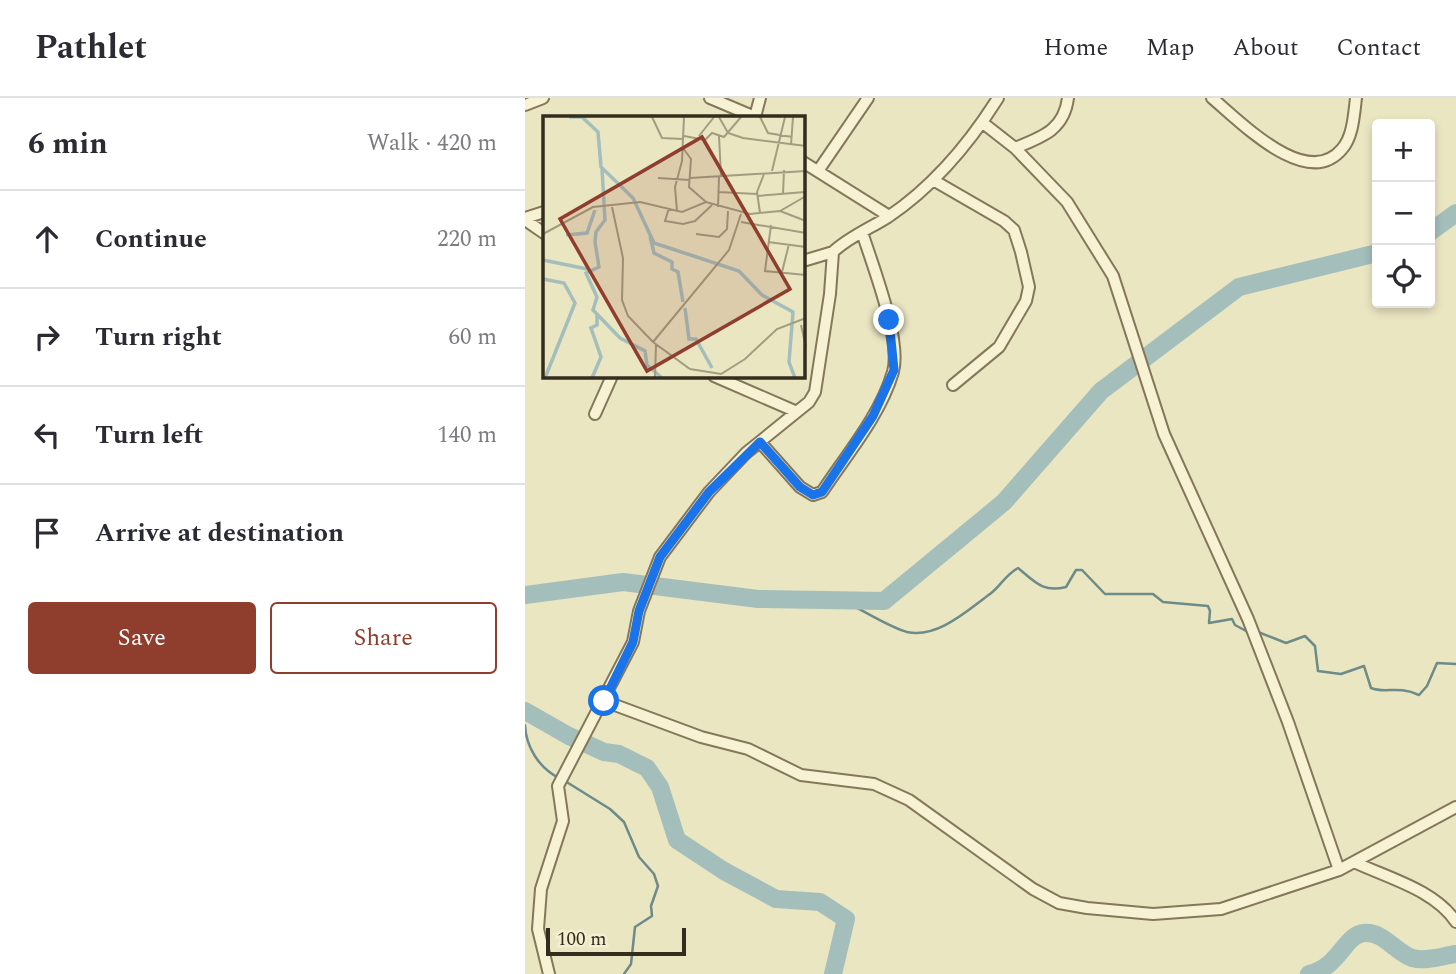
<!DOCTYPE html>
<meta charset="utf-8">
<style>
:root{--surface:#fff;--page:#f7f7f7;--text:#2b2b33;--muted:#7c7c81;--line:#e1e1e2;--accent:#8f3e2d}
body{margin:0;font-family:Spectral,serif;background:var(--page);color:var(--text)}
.controls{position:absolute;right:21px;top:21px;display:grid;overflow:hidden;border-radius:7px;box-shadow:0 4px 10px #0003}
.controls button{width:63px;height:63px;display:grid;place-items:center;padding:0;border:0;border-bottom:2px solid var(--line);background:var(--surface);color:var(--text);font:35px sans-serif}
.scale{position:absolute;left:21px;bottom:18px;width:140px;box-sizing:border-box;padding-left:7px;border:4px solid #342c1d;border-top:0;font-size:19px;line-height:24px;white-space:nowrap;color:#342c1d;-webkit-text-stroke:5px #f3efd1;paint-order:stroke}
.stop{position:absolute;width:21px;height:21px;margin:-16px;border:5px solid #1a73e8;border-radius:50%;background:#fff}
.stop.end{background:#1a73e8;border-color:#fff;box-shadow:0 2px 7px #0008}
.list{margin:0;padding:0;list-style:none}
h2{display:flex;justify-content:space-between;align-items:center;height:91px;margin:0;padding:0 28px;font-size:30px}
h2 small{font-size:23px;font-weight:400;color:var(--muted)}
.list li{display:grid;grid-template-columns:46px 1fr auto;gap:21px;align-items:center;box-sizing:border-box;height:98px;padding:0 28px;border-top:2px solid var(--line)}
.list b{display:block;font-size:26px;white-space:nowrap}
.list em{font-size:23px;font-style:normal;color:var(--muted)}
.actions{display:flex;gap:14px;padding:21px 28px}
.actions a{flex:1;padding:16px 0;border:2px solid var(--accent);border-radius:7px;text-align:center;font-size:24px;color:var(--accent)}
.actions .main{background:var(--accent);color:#fff}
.icon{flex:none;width:38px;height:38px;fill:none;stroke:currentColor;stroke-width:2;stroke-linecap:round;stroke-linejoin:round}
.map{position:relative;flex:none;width:931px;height:876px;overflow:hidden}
header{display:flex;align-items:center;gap:42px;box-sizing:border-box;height:98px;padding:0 35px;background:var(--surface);border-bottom:2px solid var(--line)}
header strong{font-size:33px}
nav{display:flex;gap:38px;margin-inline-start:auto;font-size:24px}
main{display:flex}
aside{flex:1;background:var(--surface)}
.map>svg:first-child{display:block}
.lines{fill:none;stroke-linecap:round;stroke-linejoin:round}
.stream{stroke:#6c8b89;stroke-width:2.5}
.river{stroke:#a4bebb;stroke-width:18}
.minor-casing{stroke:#84775a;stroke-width:14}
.minor{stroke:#f7f2d4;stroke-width:10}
.route{stroke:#1a73e8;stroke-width:9}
.inset-river{fill:none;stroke:#a4bebb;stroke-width:3.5}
.inset-road{fill:none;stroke:#a29c80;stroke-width:2}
.view{fill:#8f3e2d;fill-opacity:0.15;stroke:#8f3e2d;stroke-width:3.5}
.inset-edge{fill:none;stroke:#342c1d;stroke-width:3.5}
</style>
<header>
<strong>Pathlet</strong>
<nav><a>Home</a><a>Map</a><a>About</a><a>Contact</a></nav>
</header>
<main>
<aside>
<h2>6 min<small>Walk · 420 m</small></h2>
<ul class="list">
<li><svg class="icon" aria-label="ahead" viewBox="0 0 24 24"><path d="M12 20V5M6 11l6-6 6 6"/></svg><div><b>Continue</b></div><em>220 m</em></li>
<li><svg class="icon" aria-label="right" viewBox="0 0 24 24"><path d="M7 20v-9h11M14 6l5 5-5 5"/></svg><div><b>Turn right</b></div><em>60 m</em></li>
<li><svg class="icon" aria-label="left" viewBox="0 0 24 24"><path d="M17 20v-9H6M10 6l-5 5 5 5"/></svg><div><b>Turn left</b></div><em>140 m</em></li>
<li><svg class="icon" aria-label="arrive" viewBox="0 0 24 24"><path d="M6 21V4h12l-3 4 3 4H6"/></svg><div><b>Arrive at destination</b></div></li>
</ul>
<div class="actions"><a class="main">Save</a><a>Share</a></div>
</aside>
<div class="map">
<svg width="931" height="876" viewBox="0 0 931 876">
<rect width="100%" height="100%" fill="#ebe6c2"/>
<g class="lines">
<!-- stream -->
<path class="stream" d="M317 502C336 511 363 529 382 534 412 541 443 512 465 496 476 488 480 477 493 470 510 484 518 495 541 489L551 472H557L580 496H628L638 504 683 508 685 513 684 525 707 521 710 527 723 534
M733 534 761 545 780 538 790 548 793 573 816 576 839 568 846 590C861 596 872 587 894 597L902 588 912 565 931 566
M0 627C1 649 14 670 34 680
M40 683 85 711 99 724 114 759 129 776 133 788 126 808 127 818 110 829 106 866 99 876"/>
<!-- river -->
<path class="river" d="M905 134 931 115
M0 497 98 484 233 501 359 503 479 404 576 293 714 189 852 155
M0 613 44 638 79 654 94 656 122 670 135 689 152 742 199 773 251 801 295 804 321 821 308 876
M784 876C815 869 819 837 839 835 858 833 870 854 887 860 901 864 917 858 931 856"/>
<!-- minor casing -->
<g class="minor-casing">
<path id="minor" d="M185 0 230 19
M687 0C716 24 782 93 817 51 828 39 829 16 831 0
M0 7 18 0
M230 19 235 0
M458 25 490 50 542 104 588 178 639 336 723 521 763 624 814 772
M490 50C517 39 539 32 543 0
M278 64 364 118
M293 73 343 0
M408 82 479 123 489 132 496 154 504 189 501 203 474 249 428 287
M0 120 19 114
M0 122 19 135
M278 163 308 154
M189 278 272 314
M70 316 87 278
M235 344 275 389 288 397 297 394C322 356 355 318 368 274 377 242 347 166 337 134
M79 603 176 639 223 651 276 677 349 686 384 702 508 791 534 805 562 810 628 816 696 811 814 772 931 709
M829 764C863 780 910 792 931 824
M24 876 13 831 16 791 38 723 33 688 108 544 114 513 135 459 184 394 221 355 284 304 290 294 305 196 308 154C324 139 344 131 363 119 409 88 444 46 473 0"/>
</g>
<!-- minor -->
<use href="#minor" class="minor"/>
</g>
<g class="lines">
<!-- route -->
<path class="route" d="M79 603 108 544 114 513 135 459 184 394 235 344 275 389 288 397 297 394 348 318 369 272 364 222"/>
</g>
<!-- overview -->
<g transform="translate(18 18)">
<rect width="262" height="262" fill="#ebe6c2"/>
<path class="inset-river" d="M26 1H39L55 16 58 51 90 82 111 127 196 155 219 179 250 196 246 246 252 262M59 53 62 104 53 116 52 126 56 151 43 157 54 181 50 194 77 222 102 235 104 249 119 262M23 119 44 117 52 94M107 120 111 137 129 146V153L135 156 140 186M0 144 44 153M0 163 21 167 32 187 2 262M142 192 146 223H153L169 252M49 262 58 241 48 212 54 209V199"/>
<path class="inset-road" d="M109 1 119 22 140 23M176 1 185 17 200 22 263 30M217 1 225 17 249 21M141 20 162 24 169 17 181 21 198 1M156 20 171 1M176 20 178 60M248 29 250 1M261 30 262 1M140 32 148 43 146 71 163 86M229 55 242 1M115 62 147 64M147 62 263 55M175 76 214 78M262 77V55M240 78 241 54M214 80 262 76M69 91 80 142 79 184 85 200 110 226 147 253 178 258 202 243 234 213 263 202M175 91 176 61M126 92 122 105 140 108 152 105 169 89M134 95 132 71 139 45 141 1M237 95 263 105M217 97 214 76 221 58M198 106 263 117M228 109 222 155 263 159M0 118 50 91 97 86 139 96 163 86 207 98 237 95 263 80M153 118 176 121 184 113 185 95M225 126 263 131M239 156 246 128M258 209 263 231M110 226 186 134 198 98M112 262 113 228"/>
<path class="view" d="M159 21 247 173 104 255 17 103Z"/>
<rect width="262" height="262" class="inset-edge"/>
</g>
</svg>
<div class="controls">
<button>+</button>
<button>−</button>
<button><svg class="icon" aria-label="locate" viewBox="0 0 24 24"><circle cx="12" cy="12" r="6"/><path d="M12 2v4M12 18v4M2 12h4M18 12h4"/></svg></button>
</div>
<div class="scale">100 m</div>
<div class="stop" style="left:79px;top:603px"></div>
<div class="stop end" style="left:364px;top:222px"></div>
</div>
</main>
